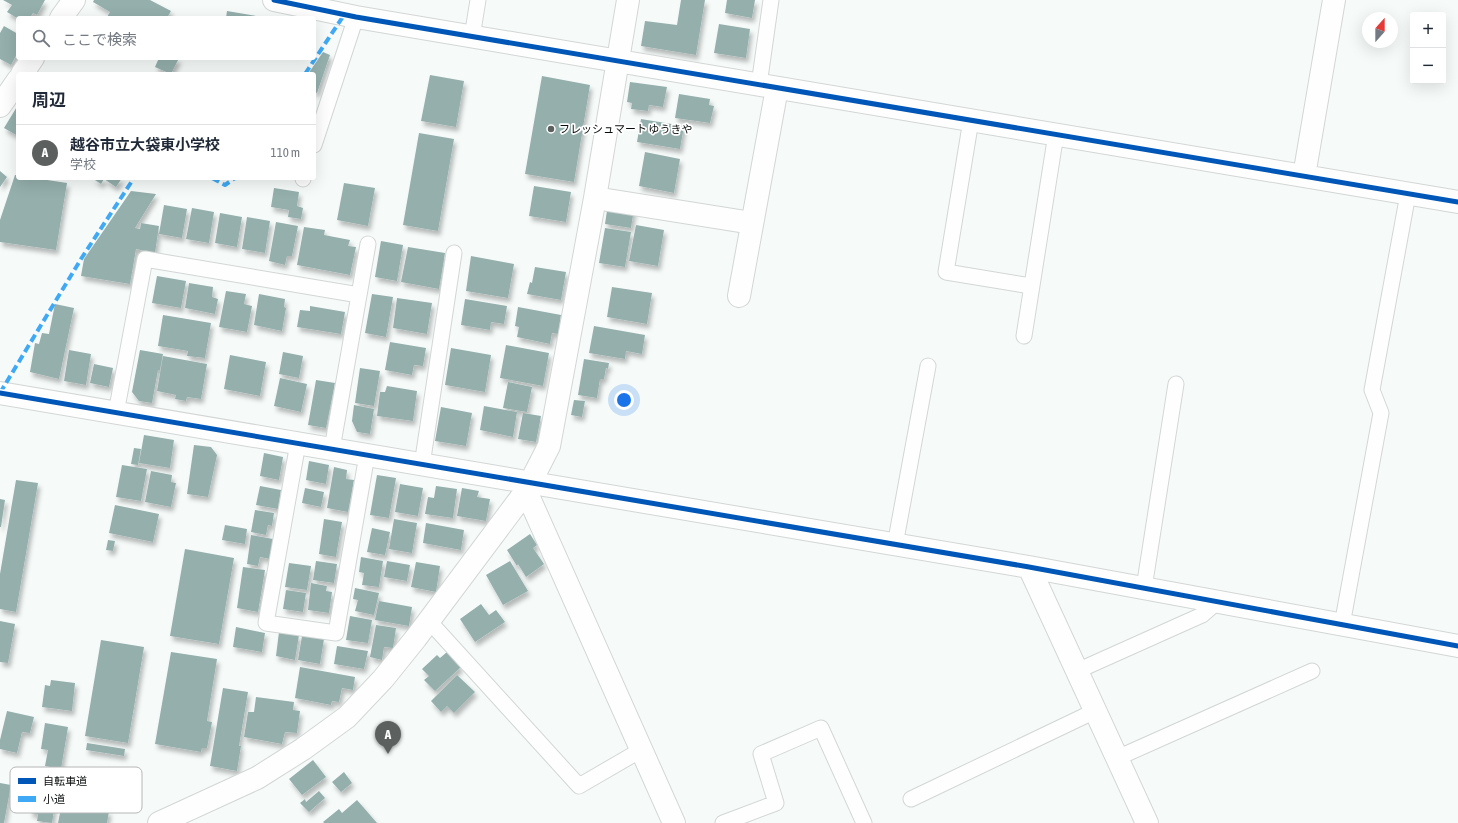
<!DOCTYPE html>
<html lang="ja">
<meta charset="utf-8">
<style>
:root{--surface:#fff;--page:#f6f6f7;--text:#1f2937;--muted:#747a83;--line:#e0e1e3;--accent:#5c605f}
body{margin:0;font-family:"Asap Condensed","Noto Sans JP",sans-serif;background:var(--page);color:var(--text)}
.controls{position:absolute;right:12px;top:12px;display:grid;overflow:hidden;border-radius:4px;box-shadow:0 4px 16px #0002}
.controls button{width:36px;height:36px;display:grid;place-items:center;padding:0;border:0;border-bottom:1px solid var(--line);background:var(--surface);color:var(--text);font:20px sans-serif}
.compass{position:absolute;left:1362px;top:12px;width:36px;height:36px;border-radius:50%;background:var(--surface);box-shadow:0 4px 16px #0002;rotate:21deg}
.you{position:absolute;left:624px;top:400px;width:14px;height:14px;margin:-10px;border:3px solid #fff;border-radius:50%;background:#1a73e8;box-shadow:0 0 0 6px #1a73e833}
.badge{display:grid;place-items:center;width:26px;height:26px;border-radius:50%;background:var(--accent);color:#fff;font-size:13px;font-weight:700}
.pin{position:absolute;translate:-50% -33px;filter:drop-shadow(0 1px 2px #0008)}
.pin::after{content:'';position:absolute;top:21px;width:14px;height:12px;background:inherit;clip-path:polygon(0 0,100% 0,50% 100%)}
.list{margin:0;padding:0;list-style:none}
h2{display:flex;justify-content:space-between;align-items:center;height:52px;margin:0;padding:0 16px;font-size:17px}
h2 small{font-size:13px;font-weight:400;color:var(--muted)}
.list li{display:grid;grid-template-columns:26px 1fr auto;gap:12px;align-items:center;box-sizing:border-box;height:56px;padding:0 16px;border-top:1px solid var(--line)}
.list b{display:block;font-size:15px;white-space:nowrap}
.list p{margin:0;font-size:13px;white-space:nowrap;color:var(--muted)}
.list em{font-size:13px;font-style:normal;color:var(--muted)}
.icon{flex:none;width:22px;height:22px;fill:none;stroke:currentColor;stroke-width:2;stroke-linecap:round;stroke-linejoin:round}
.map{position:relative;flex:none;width:1458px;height:823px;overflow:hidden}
.search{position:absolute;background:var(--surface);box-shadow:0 4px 16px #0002;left:16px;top:16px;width:300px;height:44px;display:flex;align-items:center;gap:10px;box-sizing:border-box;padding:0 14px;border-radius:4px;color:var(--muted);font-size:15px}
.panel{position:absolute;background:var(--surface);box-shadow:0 4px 16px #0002;left:16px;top:72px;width:300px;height:108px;border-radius:4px}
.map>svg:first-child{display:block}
.building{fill:#94afac;filter:url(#shadow)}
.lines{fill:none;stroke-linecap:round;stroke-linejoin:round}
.lane-casing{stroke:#d2d6d5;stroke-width:17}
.street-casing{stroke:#d2d6d5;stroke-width:24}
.lane{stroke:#fefefe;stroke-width:15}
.street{stroke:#fefefe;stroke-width:22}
.quiet{stroke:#3fa9f5;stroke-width:4;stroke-dasharray:8 4;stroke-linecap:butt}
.cycleway-casing{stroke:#fff;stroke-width:8}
.cycleway{stroke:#0057b8;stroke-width:5}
.poi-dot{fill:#5c605f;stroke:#fff;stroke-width:1.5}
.labels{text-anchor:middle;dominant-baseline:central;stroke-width:3.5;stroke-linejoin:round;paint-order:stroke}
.poi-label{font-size:11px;fill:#090c0c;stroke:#fff;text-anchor:start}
.key{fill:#fff;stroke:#b5b6b6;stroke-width:1}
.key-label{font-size:11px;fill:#090c0c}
</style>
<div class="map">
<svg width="1458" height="823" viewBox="0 0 1458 823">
<defs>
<filter id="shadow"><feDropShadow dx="2.5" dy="4.5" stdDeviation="2" flood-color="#0004"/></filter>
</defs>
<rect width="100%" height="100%" fill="#f6fbfa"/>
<!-- building -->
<path class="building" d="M3 0H45L37 15 33 13 30 18H17L7 12 12 5Z
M94 0H150L171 11 167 18H110L107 17 110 12 93 2Z
M681 0H705L696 55 641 46 645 21 677 25Z
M727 0H755L752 18 725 13Z
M227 11 262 17V18H226Z
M719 24 750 29 746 58 714 53Z
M4 26 18 34V52L11 65 0 59V33Z
M323 52 330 55 317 93 314 92V74H308Z
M159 58H179L171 74 155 67Z
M430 75 464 81 456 127 421 121Z
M542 76 590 85 574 182 525 174Z
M630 82 667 87 663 107 649 105 648 111 631 109 632 103 627 102Z
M679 94 710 99 709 105 714 106 710 123 675 118Z
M18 105V136L4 128Z
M641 119 684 126 680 149 637 142Z
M419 133 454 139 438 231 403 225Z
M645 152 680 159 674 193 639 186Z
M0 171 7 177 0 187Z
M15 175H18V178H34L67 183 56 250 0 242V220Z
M92 178H122L116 187 104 179 101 184Z
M344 183 375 188 368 226 337 220Z
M534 186 571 192 566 222 529 216Z
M274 188 299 192 297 206 303 208 301 219 288 217 289 210 271 207Z
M131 191 156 194 135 228 140 229 141 223 159 226 155 253 136 249 130 284 81 276 84 259Z
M608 204 634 208 631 228 605 224Z
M164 205 187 209 182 238 159 234Z
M192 208 214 212 209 243 186 239Z
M220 213 242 217 237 247 215 243Z
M247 217 270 221 265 253 242 249Z
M276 222 298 226 292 256H287L285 265 269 261Z
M636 225 664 230 658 266 629 261Z
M304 227 325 230 324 235 350 240 348 246 356 247 350 275 297 265Z
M605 228 631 232 625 267 599 263Z
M381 241 403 245 397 281 375 277Z
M408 247 445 253 439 289 401 282Z
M471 256 514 264 508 298 466 291Z
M535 267 566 272 561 300 527 294 530 282 532 283Z
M157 276 186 281 181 308 152 303Z
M189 283 213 287 212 297 218 299 215 314 185 308Z
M612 287 652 293 647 324 607 317Z
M226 291 246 294 244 304 252 306 247 332 219 327Z
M259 294 285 299 284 307 286 308 282 331 254 325Z
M372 294 393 297 386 337 365 333Z
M397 298 432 303 427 334 393 328Z
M465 299 507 306 504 324 491 322 490 330 461 325Z
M55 304 74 308 59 379 30 372 35 343 39 344 42 333 49 334Z
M310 306 345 312 341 334 297 327 300 310 310 311Z
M518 307 561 315 558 334 552 333 550 344 517 337 519 327 515 326Z
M163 315 211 323 205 358 187 356 188 351 158 346Z
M594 326 645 335 642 354 626 351 625 359 589 353Z
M390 342 426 348 423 366 414 365 412 375 385 370Z
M506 345 549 353 543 386 500 378Z
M451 348 491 355 485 392 445 385Z
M69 350 91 354 86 385 64 381Z
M140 350 163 354 160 370H158L152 403 139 401 132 392Z
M283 352 303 356 299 378 279 374Z
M230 355 266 362 260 396 224 389Z
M163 356 207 364 201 399 187 397 186 401 175 399 176 395 157 391Z
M584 359 609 363 608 369 606 368 604 379H600L597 398 578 395Z
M94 364 113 368 109 387 90 383Z
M360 368 380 371 374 406 355 403Z
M280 378 307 384 301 412 274 406Z
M316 380 335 383 326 428 308 425Z
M508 382 532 387 527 412 503 408Z
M387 386 417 391 413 421 377 416 380 392H385Z
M574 400 585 401 582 417 571 415Z
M354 405 374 409 370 434 357 432 352 421Z
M484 406 517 412 513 437 480 430Z
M441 407 472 413 466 446 435 441Z
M523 413 541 416 536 442 518 439Z
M144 435 174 440 170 468 139 463Z
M194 445 211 447 217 455 208 497 187 494Z
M134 448 141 449 138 465 131 464Z
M264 453 283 457 279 480 260 476Z
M309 461 329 465 326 484 306 480Z
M122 465 147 469 141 501 116 497Z
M334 467 347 470 346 479 354 480 348 512 327 508Z
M151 471 172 475 171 482 176 483 171 507 145 502Z
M377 475 396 478 389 518 370 515Z
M16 480 38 483 16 612 0 609V574Z
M400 484 423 488 418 516 395 512Z
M260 486 281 490 278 509 256 505Z
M436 486 457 489 453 518 425 514 428 497 434 498Z
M305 488 324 492 321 507 302 503Z
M462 488 479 491 477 497 490 499 486 521 457 516Z
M0 499 5 500 1 527H0Z
M115 505 159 514 153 542 109 533Z
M255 510 274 513 272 526 268 525 266 535 251 532Z
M324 519 342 522 336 557 319 554Z
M394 519 417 523 412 553 389 549Z
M426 523 464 530 461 550 423 543Z
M225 525 247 529 245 544 222 540Z
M372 528 390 532 385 555 367 552Z
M530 534 537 545 533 548 544 564 526 577 518 564 517 566 507 550Z
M251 535 273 539 270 559 260 557 258 566 247 564Z
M108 540 115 541 113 551 106 550Z
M185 549 234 558 219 644 170 636Z
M361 557 383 561 379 587 362 585 364 573 359 572Z
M316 561 337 564 334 583 313 580Z
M387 561 410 565 407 581 384 577Z
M510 561 528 591 503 605 486 575Z
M416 562 440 566 436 592 411 587Z
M289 563 311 566 307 590 285 587Z
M243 567 265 570 258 612 237 608Z
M311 583 327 586 326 591 332 592 329 613 308 610Z
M355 588 379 593 374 615 355 611 358 600 353 599Z
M286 590 306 593 303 612 283 609Z
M379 601 412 607 409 626 375 620Z
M481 604 489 615 496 610 505 622 475 642 460 619Z
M350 616 372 620 368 643 346 640Z
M0 621 15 624 8 663 0 662Z
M376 625 396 628 393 648 384 647 382 660 370 657Z
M236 627 265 633 262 652 233 647Z
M279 632 299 635 295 660 276 656Z
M302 636 324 639 320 664 298 660Z
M101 640 144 647 128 743 85 736Z
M337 646 368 651 364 669 334 664Z
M171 652 217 659 207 721 212 722 207 748H202L201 752 155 744Z
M447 652 461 667 435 691 424 680 429 676 422 669 437 655 440 658Z
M300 667 355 677 353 690 342 688 339 702 332 701 331 705 295 698Z
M457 675 475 692 454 713 447 706 441 712 431 701Z
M51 680 75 683 72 711 42 707 45 685 50 686Z
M223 688 248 692 239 746H241L237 771 210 766Z
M256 697 294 702 293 710 300 711 297 733 285 732 282 744 244 737 248 712H254Z
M7 711 34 717 30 733 22 732 17 753 0 749V740Z
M45 723 68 727 61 769 45 766 48 750 41 749Z
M87 743 125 749 124 756 86 750Z
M313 760 326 777 302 795 289 779Z
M344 772 352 783 341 792 332 782Z
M35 780 58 783 52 823 37 821 38 814 30 813Z
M0 783 11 785 4 823H0Z
M319 791 325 798 309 812 300 803 305 799 306 802Z
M357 800 377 823H324L323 822 339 809 342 813Z
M62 803 109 811 107 823H58Z"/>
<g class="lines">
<!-- lane casing -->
<g class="lane-casing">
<path id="lane" d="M472 37 478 0
M759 85 771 0
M971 120 946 272 1031 286
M314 145 356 17
M303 179V178
M1024 336 1056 134
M116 413 145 259 359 295
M298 443 266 623 336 633 367 455
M332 449 368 244
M422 465 454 253
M895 545 928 366
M1144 588 1176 384
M429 621 579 786 641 750
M1342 625 1381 413 1372 390 1408 194
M1077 671 1202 615 1217 602
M1117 758 1312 671
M911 799 1095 711
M723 823 776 803 761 754 821 728 864 823"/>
</g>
<!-- street casing -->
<g class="street-casing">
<path id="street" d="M274 0 356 17 1458 202
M61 18 74 0
M22 74 33 58
M0 106 18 80
M1304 176 1334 0
M595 198 752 223
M739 296 777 88
M0 393 1029 567 1458 646
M526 491 674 823
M1029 567 1147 823
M159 823 257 778 303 749 347 717 383 679 416 638 526 491 549 446 595 198 628 0"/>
</g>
<!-- lane -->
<use href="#lane" class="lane"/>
<!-- street -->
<use href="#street" class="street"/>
<!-- quiet -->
<path class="quiet" d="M305 74 344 15
M212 178 225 185 235 178
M0 393 81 259 134 178"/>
<!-- cycleway casing -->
<g class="cycleway-casing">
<path id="cycleway" d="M274 0 356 17 1458 202
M0 393 1029 567 1458 646"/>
</g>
<!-- cycleway -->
<use href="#cycleway" class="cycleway"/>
</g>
<!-- markers -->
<circle class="poi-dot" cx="551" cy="129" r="4"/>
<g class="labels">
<!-- poi labels -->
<g class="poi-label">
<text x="559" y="129">フレッシュマート ゆうきや</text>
</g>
</g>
<!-- legend -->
<rect x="10" y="767" width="132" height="46" rx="6" class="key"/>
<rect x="18" y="778" width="18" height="6" fill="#0057b8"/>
<rect x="18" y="796" width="18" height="6" fill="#3fa9f5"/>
<g class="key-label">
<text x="43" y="785">自転車道</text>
<text x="43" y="803">小道</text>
</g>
</svg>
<div class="controls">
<button>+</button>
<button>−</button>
</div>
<svg class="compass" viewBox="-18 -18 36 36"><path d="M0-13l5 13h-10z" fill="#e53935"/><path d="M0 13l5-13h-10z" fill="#747a83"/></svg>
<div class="you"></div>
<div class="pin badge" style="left:388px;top:754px">A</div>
<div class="search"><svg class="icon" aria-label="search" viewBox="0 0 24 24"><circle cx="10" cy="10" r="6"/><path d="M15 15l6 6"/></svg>ここで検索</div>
<section class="panel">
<h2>周辺<small></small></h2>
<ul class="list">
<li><span class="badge">A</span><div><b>越谷市立大袋東小学校</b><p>学校</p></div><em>110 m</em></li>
</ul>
</section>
</div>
